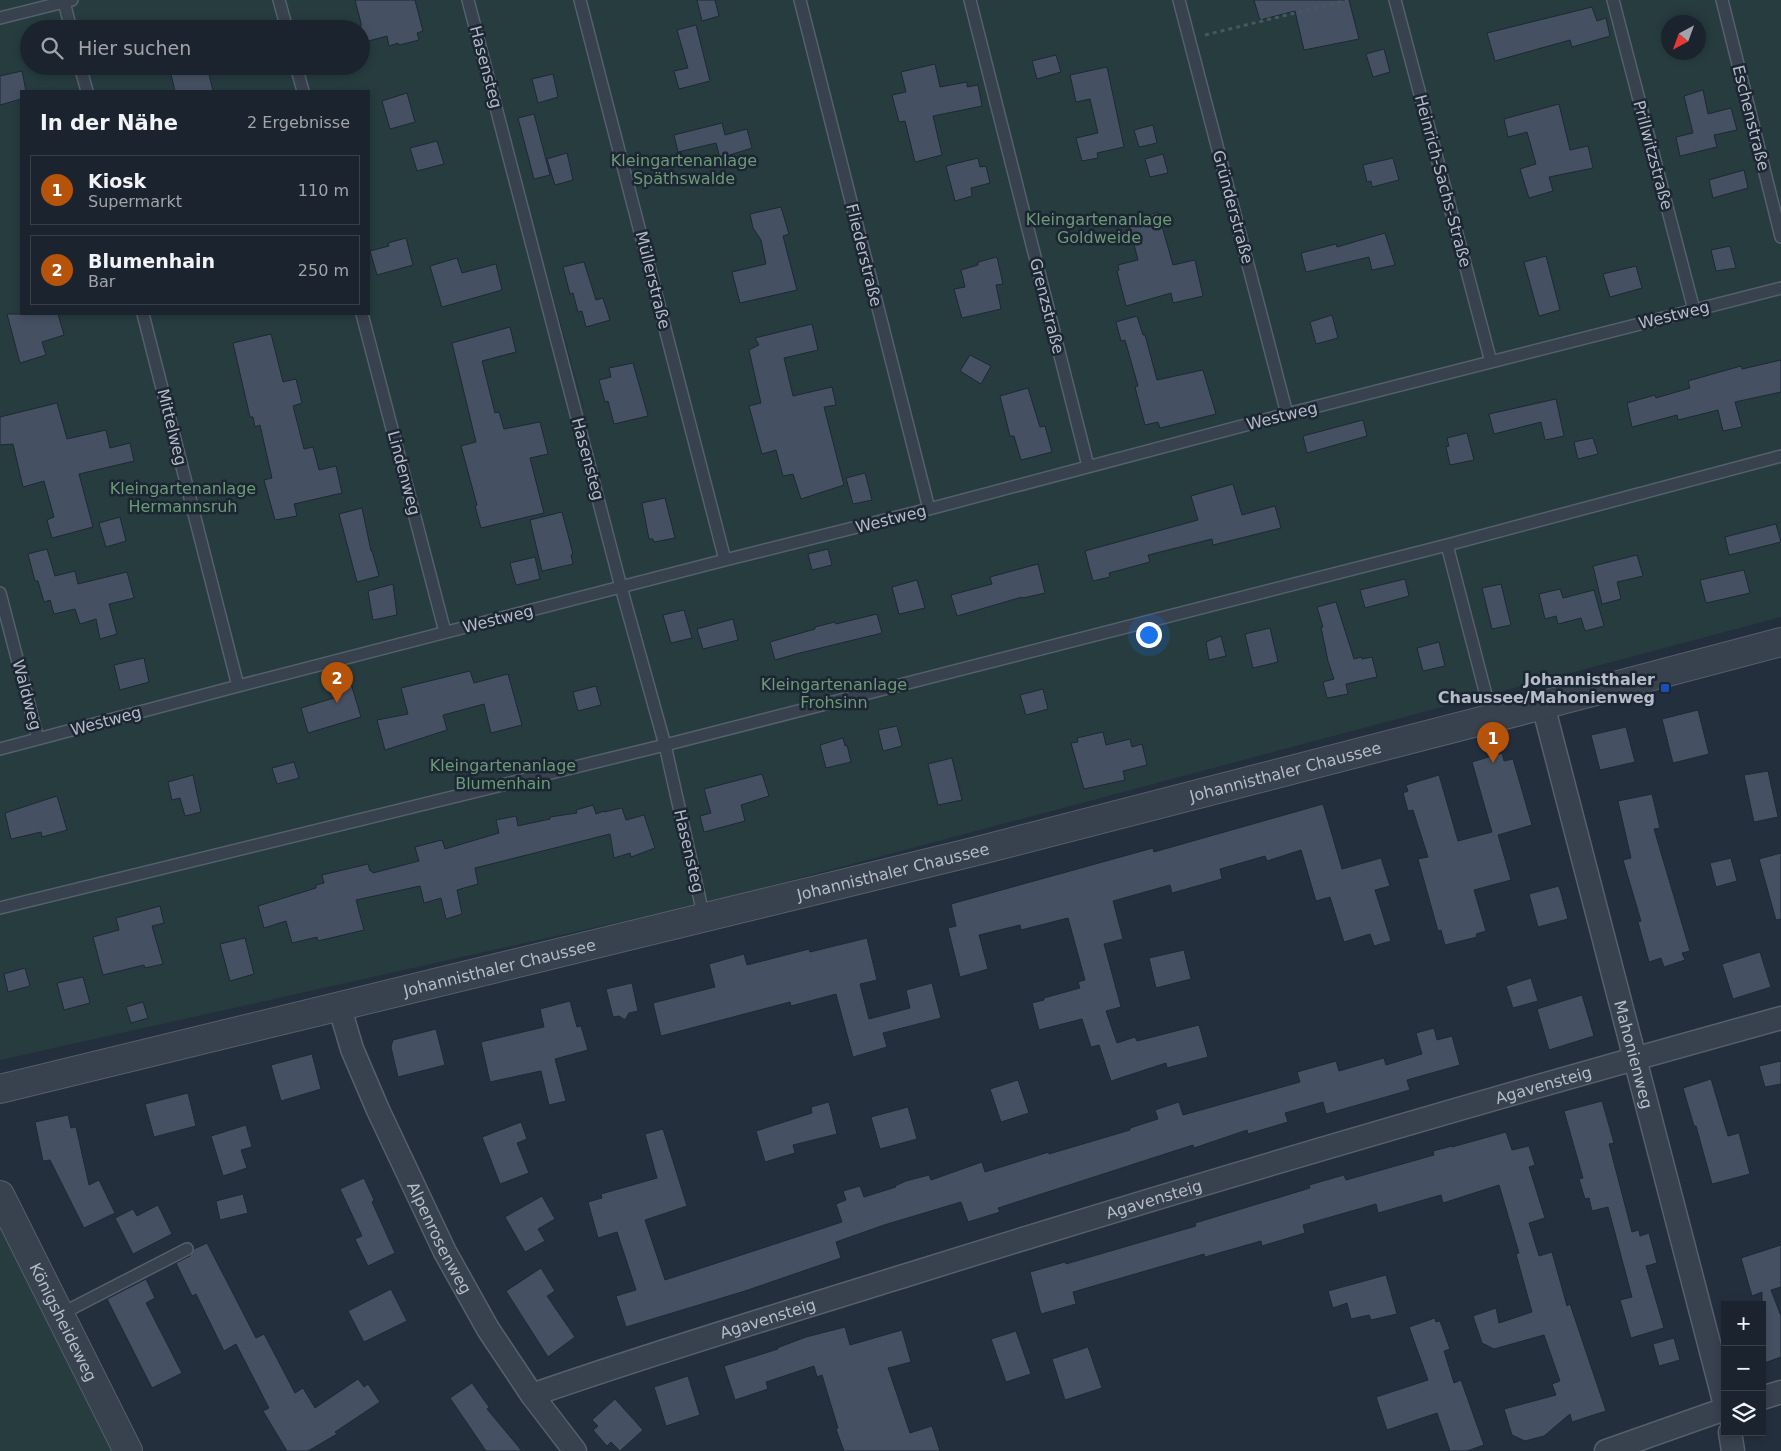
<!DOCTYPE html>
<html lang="de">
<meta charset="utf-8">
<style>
:root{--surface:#1b232e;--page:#242b36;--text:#f1f3f6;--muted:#a0a4aa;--line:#39404a;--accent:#b45309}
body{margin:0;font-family:"DejaVu Sans",sans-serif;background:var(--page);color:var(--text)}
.controls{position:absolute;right:15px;bottom:15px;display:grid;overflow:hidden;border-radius:0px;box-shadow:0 2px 8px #0003}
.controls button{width:45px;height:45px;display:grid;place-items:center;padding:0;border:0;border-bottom:1px solid var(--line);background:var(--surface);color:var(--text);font:25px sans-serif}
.compass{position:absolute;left:1661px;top:15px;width:45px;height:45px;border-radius:50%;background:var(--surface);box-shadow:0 2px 8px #0003;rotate:221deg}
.you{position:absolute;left:1148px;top:634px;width:18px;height:18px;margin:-12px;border:4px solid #fff;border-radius:50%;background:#1a73e8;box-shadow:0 0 0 8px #1a73e833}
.badge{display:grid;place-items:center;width:32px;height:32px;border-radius:50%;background:var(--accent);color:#fff;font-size:16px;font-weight:700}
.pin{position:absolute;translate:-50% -41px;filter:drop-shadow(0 1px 2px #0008)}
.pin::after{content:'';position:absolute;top:26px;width:18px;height:15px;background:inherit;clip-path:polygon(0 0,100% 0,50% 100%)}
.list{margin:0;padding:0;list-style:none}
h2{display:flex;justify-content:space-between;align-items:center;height:65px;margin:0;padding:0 20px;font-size:21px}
h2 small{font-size:16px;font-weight:400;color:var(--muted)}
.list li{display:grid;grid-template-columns:32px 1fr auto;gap:15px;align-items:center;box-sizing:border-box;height:70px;margin:0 10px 10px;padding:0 10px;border:1px solid var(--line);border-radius:0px}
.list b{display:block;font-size:19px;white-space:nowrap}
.list p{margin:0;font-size:16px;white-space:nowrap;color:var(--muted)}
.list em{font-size:16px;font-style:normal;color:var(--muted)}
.icon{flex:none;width:28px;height:28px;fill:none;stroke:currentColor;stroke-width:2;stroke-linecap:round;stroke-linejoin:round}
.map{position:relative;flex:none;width:1781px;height:1451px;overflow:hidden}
.search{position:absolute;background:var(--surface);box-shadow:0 2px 8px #0003;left:20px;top:20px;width:350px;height:55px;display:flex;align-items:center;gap:12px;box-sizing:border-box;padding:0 18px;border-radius:28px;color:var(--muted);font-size:19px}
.panel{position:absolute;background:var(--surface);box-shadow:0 2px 8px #0003;left:20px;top:90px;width:350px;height:225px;border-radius:0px}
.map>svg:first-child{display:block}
.green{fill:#263c3f;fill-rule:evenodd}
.building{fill:#455162;stroke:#1f2835}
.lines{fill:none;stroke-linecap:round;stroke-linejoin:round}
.service-casing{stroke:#565f6c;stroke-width:14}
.minor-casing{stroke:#565f6c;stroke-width:25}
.tertiary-casing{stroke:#565f6c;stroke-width:30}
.path{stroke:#44595c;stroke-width:3;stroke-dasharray:4 4;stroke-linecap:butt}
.service{stroke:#38414e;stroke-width:11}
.minor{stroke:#38414e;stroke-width:22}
.tertiary{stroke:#38414e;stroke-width:28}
.transit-dot{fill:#1a4fb4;stroke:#1d2633;stroke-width:2}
.labels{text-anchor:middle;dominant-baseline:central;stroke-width:5;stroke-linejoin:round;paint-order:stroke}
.street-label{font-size:16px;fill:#b4bcc9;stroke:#1d2633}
.park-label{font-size:16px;fill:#6b9a76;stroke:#1d2633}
.poi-label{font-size:16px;font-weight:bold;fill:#b4bcc9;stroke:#1d2633;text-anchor:end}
</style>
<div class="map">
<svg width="1781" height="1451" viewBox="0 0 1781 1451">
<rect width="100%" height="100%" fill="#242f3e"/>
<!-- green -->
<path class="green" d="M0 0H466L598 458 470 0H1781V617L709 902 0 1060ZM1668 22H1698V52H1668ZM29 29H361V66H29ZM21 91H369V314H21Z
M0 1225 112 1451H0Z"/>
<!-- building -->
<path class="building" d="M355 0H415L423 31 417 33 419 40 399 45 398 43 389 46 387 36 361 43V23Z
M697 0H715L719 16 702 21Z
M1254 0H1349L1359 39 1304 50 1295 11 1260 20Z
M1592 7 1597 21 1606 18 1610 36 1572 47 1570 40 1495 61 1487 33Z
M696 25 710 81 679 89 674 71 688 68 677 30Z
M1384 49 1390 72 1373 77 1366 54Z
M1056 55 1061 72 1037 79 1032 61Z
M935 64 940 87 967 82V87L978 85 982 106 933 116 942 155 915 162 905 121 899 122 892 95 906 92 901 72Z
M169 66H207L213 91H175Z
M1107 67 1124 147 1097 153 1098 158 1082 161 1076 138 1098 133 1090 99 1076 102 1070 75Z
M22 71 26 91H21V99L0 105V76Z
M553 74 558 97 538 103 532 79Z
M1703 90 1708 114 1731 108 1737 130 1714 135 1717 147 1680 156 1676 137 1693 133 1684 96Z
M407 93 415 122 390 129 382 101Z
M1559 104 1570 150 1588 146 1593 168 1549 177 1553 191 1529 198 1520 169 1536 164 1527 132 1508 137 1504 119Z
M534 114 550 175 534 179 518 118Z
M722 123 725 135 747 129 752 148 720 158 716 143 678 152 674 135Z
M1153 125 1157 143 1139 147 1134 130Z
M437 141 444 164 417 171 410 148Z
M567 153 573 180 555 185 547 159Z
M1163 154 1168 173 1150 177 1145 159Z
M978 158 980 167 986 166 990 183 971 188 972 196 955 201 946 166Z
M1393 158 1399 180 1372 187 1371 181 1367 182 1363 165Z
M1744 170 1748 188 1713 198 1709 180Z
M781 207 789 234 783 236 797 290 740 303 732 272 766 264 761 240 753 228 750 214Z
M1158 212 1173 265 1195 260 1203 296 1173 303 1171 293 1126 306 1117 271 1119 270 1118 265 1138 260 1128 221Z
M1385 233 1395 265 1372 270 1369 257 1306 272 1301 253 1336 244 1337 247Z
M406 238 413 265 377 275 370 251 389 246 388 243Z
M1730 246 1736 268 1716 271 1711 250Z
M1546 256 1560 310 1539 316 1524 262Z
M997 257 1003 284 996 285 1001 309 962 318 954 289 965 287 961 270 978 265V262Z
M457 258 462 273 496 264 502 290 442 307 430 266Z
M584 262 596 300 603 298 610 320 586 327 582 311 578 312 573 293 570 294 563 267Z
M1636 266 1642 288 1610 297 1603 274Z
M7 314H58L64 335 42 342 46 355 20 363Z
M1332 315 1338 338 1316 344 1310 322Z
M1137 316 1143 335H1145L1157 380 1203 370 1216 414 1160 428 1158 422 1145 425 1135 387 1138 386 1125 340 1121 341 1116 322Z
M812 324 818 350 784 358 793 396 832 387 836 405 824 407 844 485 801 499 793 474 783 476 776 450 762 454 749 406 761 403 749 350 759 345 755 338Z
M510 327 516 352 482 361 495 413 499 412 504 429 540 422 548 454 530 458 544 513 481 528 475 506 477 505 461 446 476 442 452 343Z
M271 334 283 382 296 379 302 403 293 406 304 449 313 447 319 470 336 466 342 493 294 504 297 516 275 520 264 480 272 478 260 425 255 427 253 417H250L233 343Z
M970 355 991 366 981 384 960 371Z
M1781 360V392L1735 402 1742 427 1723 431 1718 410 1678 420 1677 415 1632 427 1627 403 1655 395 1656 398 1690 388 1688 381 1741 366 1742 369Z
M633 363 648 416 614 424 608 401 605 402 599 380 611 377 609 368Z
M1028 388 1040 427 1045 426 1052 452 1021 460 1014 436H1010L1000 396Z
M1556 399 1564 436 1545 440 1541 422 1494 434 1489 414Z
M57 403 67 439 106 430 110 448 130 443 134 461 79 474 93 527 52 538 47 520 54 517 44 481 23 487 13 444 0 445V417Z
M1363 420 1367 436 1307 453 1303 436Z
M1467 433 1474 460 1450 465 1446 447 1449 446 1447 438Z
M1593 438 1598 454 1578 459 1574 442Z
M865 473 872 500 853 504 846 478Z
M1233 484 1242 515 1275 506 1281 528 1213 545 1212 539 1148 555 1150 562 1109 573 1110 577 1093 581 1085 551 1198 520 1191 496Z
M665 498 675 538 654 542 653 539H649L642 503Z
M362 508 371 551H372L379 576 357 582 339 514Z
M562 512 573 554 571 555 573 564 542 571 530 520Z
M120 517 126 541 106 547 99 523Z
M1776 524 1781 542 1729 555 1725 537Z
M47 549 55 576 75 571 78 584 127 572 134 598 109 604 117 634 100 639 96 619 80 624 75 609 54 614 50 600 44 602 38 581H35L28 554Z
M828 549 832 565 812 570 808 554Z
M1637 555 1643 576 1617 582 1621 599 1602 604 1593 566Z
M535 557 540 579 516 585 510 563Z
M1038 564 1045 593 1023 598 1022 597 957 616 951 595 992 584 990 577Z
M1744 570 1750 593 1706 603 1700 580Z
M1405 579 1409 596 1365 608 1360 590Z
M917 580 925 608 899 614 892 587Z
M393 584 397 615 373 620 368 591Z
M1501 584 1511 625 1492 629 1482 588Z
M1560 589 1563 598 1594 590 1604 626 1585 631 1581 618 1558 624 1556 616 1545 619 1539 594Z
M1336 602 1354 659 1362 657V659L1372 657 1377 677 1346 684 1348 694 1327 698 1323 682 1334 679 1328 661 1321 627H1323L1317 607Z
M684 610 692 638 671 643 663 615Z
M877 614 882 633 796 654 775 660 770 642 815 629V627L835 622 836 624Z
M733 619 738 640 703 649 697 629Z
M1270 628 1278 662 1253 668 1245 634Z
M1221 636 1226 656 1209 660 1206 642Z
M1439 642 1445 666 1423 671 1417 648Z
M144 658 149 682 120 690 114 665Z
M470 671 474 683 508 674 522 725 491 733 484 704 443 715 447 730 385 750 377 720 408 714 401 688Z
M349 677 361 717 308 733 301 708 334 698 330 683Z
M596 686 601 705 578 711 573 692Z
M1043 689 1048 709 1026 715 1020 695Z
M1698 710 1709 754 1673 763 1662 719Z
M897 726 902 746 883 751 878 730Z
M1626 727 1635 762 1600 770 1591 735Z
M1103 732 1106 745 1130 739 1132 747 1142 744 1147 765 1123 771 1125 780 1084 789 1071 743 1078 742 1077 738Z
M843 738 845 746 847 745 851 762 826 768 820 745Z
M1502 753 1504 761 1513 759 1532 825 1498 835 1511 880 1474 890 1486 931 1476 934 1477 937 1445 945 1441 930 1438 931 1418 859 1428 857 1413 810 1408 811 1403 793 1408 791 1406 785 1439 775 1458 841 1492 832 1472 762Z
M952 758 962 800 938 805 928 764Z
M294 762 299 778 277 784 272 768Z
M1768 771 1778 817 1754 822 1744 775Z
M762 774 769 796 741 805 745 821 704 832 700 816 711 813 704 789Z
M193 775 201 812 185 816 180 798 172 800 168 782Z
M1652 794 1660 828 1654 829 1690 951 1682 953 1685 960 1664 967 1661 958 1649 962 1638 922 1641 921 1623 860 1631 858 1618 801Z
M57 796 67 830 42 837 41 832 11 839 5 813Z
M1323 804 1342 869 1381 858 1390 886 1375 890 1391 941 1374 946 1370 934 1344 942 1330 897 1316 901 1301 850 1267 861 1265 856 1220 869 1222 879 1172 893 1170 885 1113 901 1123 939 1104 944 1121 1007 1106 1011 1117 1043 1135 1037 1137 1041 1199 1025 1208 1057 1167 1068 1166 1063 1111 1081 1099 1045 1091 1047 1082 1019 1039 1030 1032 1003 1044 1000V998L1080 988 1078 982 1085 980 1068 918 1021 930 1020 925 979 935 988 969 960 977 948 928 956 926 951 904 1153 848 1154 852Z
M593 805 596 814 604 811V812L622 808 626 820 644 815 655 848 631 857 630 853 614 858 610 834 475 868 478 884 457 890 462 914 446 919 441 898 424 903 420 886 356 900 364 930 318 941 317 937 292 943 286 921 264 928 258 906 316 888V885L324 883 322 875 368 864 370 871H372L373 873 419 861 415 847 442 840 445 849 499 833 496 820 516 816 518 826 550 819V817L577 813 576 810Z
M1781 853V919L1776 920 1759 859Z
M1731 858 1737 881 1716 887 1710 863Z
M1559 886 1568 919 1538 927 1529 894Z
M160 906 164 923 152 926 163 964 145 968 144 965 103 975 93 937 119 930 116 918Z
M245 938 254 974 230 981 220 944Z
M867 938 877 980 860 984 869 1019 910 1008 906 990 932 983 941 1018 883 1033 887 1047 853 1057 836 994 791 1006 790 1002 661 1036 653 1003 715 987 709 964 744 954 747 965 809 949 810 952Z
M1184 950 1191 979 1156 988 1149 958Z
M1760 952 1771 987 1733 999 1722 964Z
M25 968 30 986 8 992 4 974Z
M83 977 90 1003 64 1010 57 983Z
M1531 978 1538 1001 1513 1008 1506 986Z
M632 983 638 1011 629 1013 625 1020 619 1016 613 1017 606 989Z
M1582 995 1594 1036 1549 1050 1537 1009Z
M570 1001 577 1027 581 1026 588 1050 555 1059 566 1101 549 1105 541 1071 490 1082 481 1042 544 1027 540 1009Z
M143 1002 148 1018 131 1023 126 1007Z
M1434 1028 1437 1040 1452 1036 1460 1065 1407 1080 1410 1090 1326 1114 1323 1102 1285 1113 1288 1122 1248 1134 1247 1130 1194 1148 1193 1145 998 1208 1000 1212 968 1222 961 1202 884 1225 836 1242 841 1258 745 1291 626 1327 616 1296 636 1290 617 1232 598 1238 588 1202 602 1198 601 1194 657 1178 645 1134 663 1129 687 1206 645 1220 665 1280 842 1222 836 1204 846 1200 843 1191 860 1186 864 1197 896 1187 895 1186 906 1181 929 1175 931 1180 982 1162 985 1172 1049 1152V1154L1130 1130V1128L1158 1119 1155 1110 1179 1102 1183 1115 1300 1082 1297 1072 1336 1061 1339 1071 1384 1058 1386 1065 1422 1054 1416 1033Z
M436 1029 445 1065 398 1077 391 1047 393 1040Z
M312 1054 321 1089 281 1101 271 1065Z
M1781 1061V1084L1765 1087 1759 1066Z
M1711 1079 1728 1136 1739 1133 1750 1174 1712 1184 1696 1126H1694L1683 1088Z
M1018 1080 1029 1113 1001 1122 990 1089Z
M188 1093 196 1126 154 1137 145 1104Z
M1602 1101 1614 1143 1609 1144 1632 1232 1639 1230 1640 1236 1649 1233 1657 1263 1646 1266 1664 1328 1631 1338 1620 1300 1632 1297 1608 1207 1592 1211 1589 1198 1585 1199 1579 1179 1583 1178 1564 1111Z
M829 1102 837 1134 793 1145 795 1153 765 1162 756 1131 812 1113 811 1107Z
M908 1107 917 1139 880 1149 871 1117Z
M68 1115 71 1128 76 1127 89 1185 99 1180 115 1213 84 1228 50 1160 43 1161 35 1122Z
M521 1122 527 1139 517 1143 529 1173 500 1184 482 1137Z
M246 1125 252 1147 241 1150 247 1168 223 1176 211 1136Z
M1506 1132 1512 1150 1529 1146 1535 1165 1529 1167 1545 1218 1529 1223 1539 1256 1552 1252 1567 1306 1570 1304 1606 1411 1572 1422 1570 1414 1544 1436 1525 1441 1512 1435 1504 1409 1556 1395 1552 1384 1560 1381 1544 1335 1494 1349 1482 1343 1473 1316 1496 1308 1499 1323 1532 1312 1516 1254 1519 1253 1499 1185 1443 1203 1441 1195 1378 1213 1376 1204 1303 1225 1305 1233 1262 1246 1261 1241 1205 1257 1204 1254 1073 1292 1076 1304 1041 1314 1030 1272 1065 1262 1066 1264 1196 1226 1195 1223 1310 1188 1309 1185 1344 1175 1346 1180 1434 1155 1433 1151 1452 1146V1147Z
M364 1178 374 1200 372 1202 395 1253 368 1266 355 1239 362 1236 340 1189Z
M243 1194 248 1213 220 1220 216 1201Z
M542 1196 555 1219 538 1229 545 1241 525 1252 505 1217Z
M158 1205 172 1234 133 1254 115 1218 133 1209 137 1216Z
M207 1243 256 1338 264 1334 295 1393 303 1388 315 1408 358 1379 364 1387 368 1384 380 1402 335 1432 337 1434 308 1451H287L263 1411 269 1408 236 1344 224 1351 196 1294 192 1296 176 1263 190 1256 194 1249Z
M1781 1245V1287L1771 1290 1781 1316V1357L1762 1364V1292L1752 1296 1741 1258Z
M541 1268 555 1291 547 1296 575 1337 548 1357 506 1291Z
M1386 1275 1397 1314 1371 1320 1369 1315 1351 1319 1347 1303 1333 1308 1328 1291Z
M146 1279 155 1298 146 1303 182 1373 152 1388 107 1299Z
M391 1289 407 1321 364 1342 348 1311Z
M1435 1318 1436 1322 1440 1321 1450 1349 1444 1351 1454 1383 1461 1380 1484 1445 1467 1451H1450L1437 1413 1387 1430 1376 1397 1428 1380 1409 1327Z
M845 1327 850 1345 902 1330 911 1362 888 1368 910 1433 932 1426 940 1451H844L836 1429 838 1428 822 1375 817 1377 814 1366 766 1382 768 1389 735 1400 724 1366 778 1349 777 1348 806 1337Z
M1016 1331 1031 1374 1006 1382 991 1339Z
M1674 1338 1680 1360 1659 1366 1653 1344Z
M1088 1347 1102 1388 1065 1400 1052 1359Z
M688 1376 700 1415 666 1426 654 1387Z
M472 1383 489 1407 487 1409 522 1451H486L450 1398Z
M615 1399 643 1430 620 1451 611 1442 607 1446 593 1430 598 1426 592 1420Z"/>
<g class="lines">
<!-- service casing -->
<g class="service-casing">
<path id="service" d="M279 0 287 29
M468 0 621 587 665 745 704 918
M580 0 725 560
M800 0 929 509
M970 0 1088 466
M1179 0 1287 414
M1395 0 1491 362
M1613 0 1694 310
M1722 0 1781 237
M64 2 71 29
M0 18 72 0
M80 66 87 91
M296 66 303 91
M143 314 238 686
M362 314 445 632
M1447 545 1492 718
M0 593 38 739
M0 749 238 686 725 560 929 509 1287 414 1781 288
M0 908 665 745 1447 545 1781 456
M59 1315 187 1249"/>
</g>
<!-- minor casing -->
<g class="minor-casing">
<g id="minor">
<path id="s1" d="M1543 705 1725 1405"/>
<path id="s2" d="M339 1005 352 1049 378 1110 445 1252 488 1329 532 1395 575 1451"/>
<path id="s3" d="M532 1395C656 1352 781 1314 907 1275 1197 1184 1488 1099 1781 1018"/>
<path d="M1762 1398 1781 1392"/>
<path d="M1730 1432 1733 1451"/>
<path d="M1606 1451 1725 1409"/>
</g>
</g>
<!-- tertiary casing -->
<g class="tertiary-casing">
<g id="tertiary">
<path id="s4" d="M0 1089 981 850 1543 705 1781 642"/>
<path id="s5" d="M0 1195 128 1451"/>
</g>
</g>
<!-- path -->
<path class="path" d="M1205 35 1348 0"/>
<!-- service -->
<use href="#service" class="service"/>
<!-- minor -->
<use href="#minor" class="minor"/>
<!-- tertiary -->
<use href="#tertiary" class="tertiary"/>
</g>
<!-- markers -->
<rect class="transit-dot" x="1660" y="683" width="10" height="10" rx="2.5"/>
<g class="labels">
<!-- street labels -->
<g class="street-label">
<text transform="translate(486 67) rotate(75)">Hasensteg</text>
<text transform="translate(1751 118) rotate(76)">Eschenstraße</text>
<text transform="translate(1653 155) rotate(75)">Prillwitzstraße</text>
<text transform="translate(1443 181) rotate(75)">Heinrich-Sachs-Straße</text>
<text transform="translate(1233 207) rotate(75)">Gründerstraße</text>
<text transform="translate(864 255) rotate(76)">Fliederstraße</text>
<text transform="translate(653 280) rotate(76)">Müllerstraße</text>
<text transform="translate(1047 306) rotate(76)">Grenzstraße</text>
<text transform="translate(1674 315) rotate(-14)">Westweg</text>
<text transform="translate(1282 416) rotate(-14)">Westweg</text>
<text transform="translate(172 427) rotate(76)">Mittelweg</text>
<text transform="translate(588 459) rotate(75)">Hasensteg</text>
<text transform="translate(404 473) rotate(75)">Lindenweg</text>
<text transform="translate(891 519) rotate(-14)">Westweg</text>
<text transform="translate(498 619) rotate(-14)">Westweg</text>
<text transform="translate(27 695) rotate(75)">Waldweg</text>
<text transform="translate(106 721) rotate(-15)">Westweg</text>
<text stroke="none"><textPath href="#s4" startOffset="1324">Johannisthaler Chaussee</textPath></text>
<text transform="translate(689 851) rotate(77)">Hasensteg</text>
<text stroke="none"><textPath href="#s4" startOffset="919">Johannisthaler Chaussee</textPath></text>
<text stroke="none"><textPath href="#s4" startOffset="514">Johannisthaler Chaussee</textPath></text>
<text stroke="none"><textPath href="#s1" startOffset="361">Mahonienweg</textPath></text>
<text stroke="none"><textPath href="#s3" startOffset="1058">Agavensteig</textPath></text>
<text stroke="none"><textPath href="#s3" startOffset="652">Agavensteig</textPath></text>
<text stroke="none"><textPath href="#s2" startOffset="254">Alpenrosenweg</textPath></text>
<text stroke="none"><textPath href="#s3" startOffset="248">Agavensteig</textPath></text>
<text stroke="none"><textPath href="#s5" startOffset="142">Königsheideweg</textPath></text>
</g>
<!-- park labels -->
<g class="park-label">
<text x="684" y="160">Kleingartenanlage<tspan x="684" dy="18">Späthswalde</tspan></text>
<text x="1099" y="219">Kleingartenanlage<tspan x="1099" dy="18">Goldweide</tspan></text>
<text x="183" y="488">Kleingartenanlage<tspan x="183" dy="18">Hermannsruh</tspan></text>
<text x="834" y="684">Kleingartenanlage<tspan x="834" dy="18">Frohsinn</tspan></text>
<text x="503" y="765">Kleingartenanlage<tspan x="503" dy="18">Blumenhain</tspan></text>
</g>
<!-- poi labels -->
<g class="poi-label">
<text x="1655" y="679">Johannisthaler<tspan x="1655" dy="18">Chaussee/Mahonienweg</tspan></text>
</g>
</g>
</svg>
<div class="controls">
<button>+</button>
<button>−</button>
<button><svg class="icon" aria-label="layers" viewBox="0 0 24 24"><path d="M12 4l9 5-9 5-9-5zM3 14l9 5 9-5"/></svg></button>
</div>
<svg class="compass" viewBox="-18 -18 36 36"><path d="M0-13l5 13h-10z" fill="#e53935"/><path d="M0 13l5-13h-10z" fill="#a0a4aa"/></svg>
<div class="you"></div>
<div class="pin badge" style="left:1493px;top:763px">1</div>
<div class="pin badge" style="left:337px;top:703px">2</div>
<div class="search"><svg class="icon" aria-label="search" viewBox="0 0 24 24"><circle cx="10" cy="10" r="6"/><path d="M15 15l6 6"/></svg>Hier suchen</div>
<section class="panel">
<h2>In der Nähe<small>2 Ergebnisse</small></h2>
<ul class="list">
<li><span class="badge">1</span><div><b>Kiosk</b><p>Supermarkt</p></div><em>110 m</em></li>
<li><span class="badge">2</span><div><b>Blumenhain</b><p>Bar</p></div><em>250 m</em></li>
</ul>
</section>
</div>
